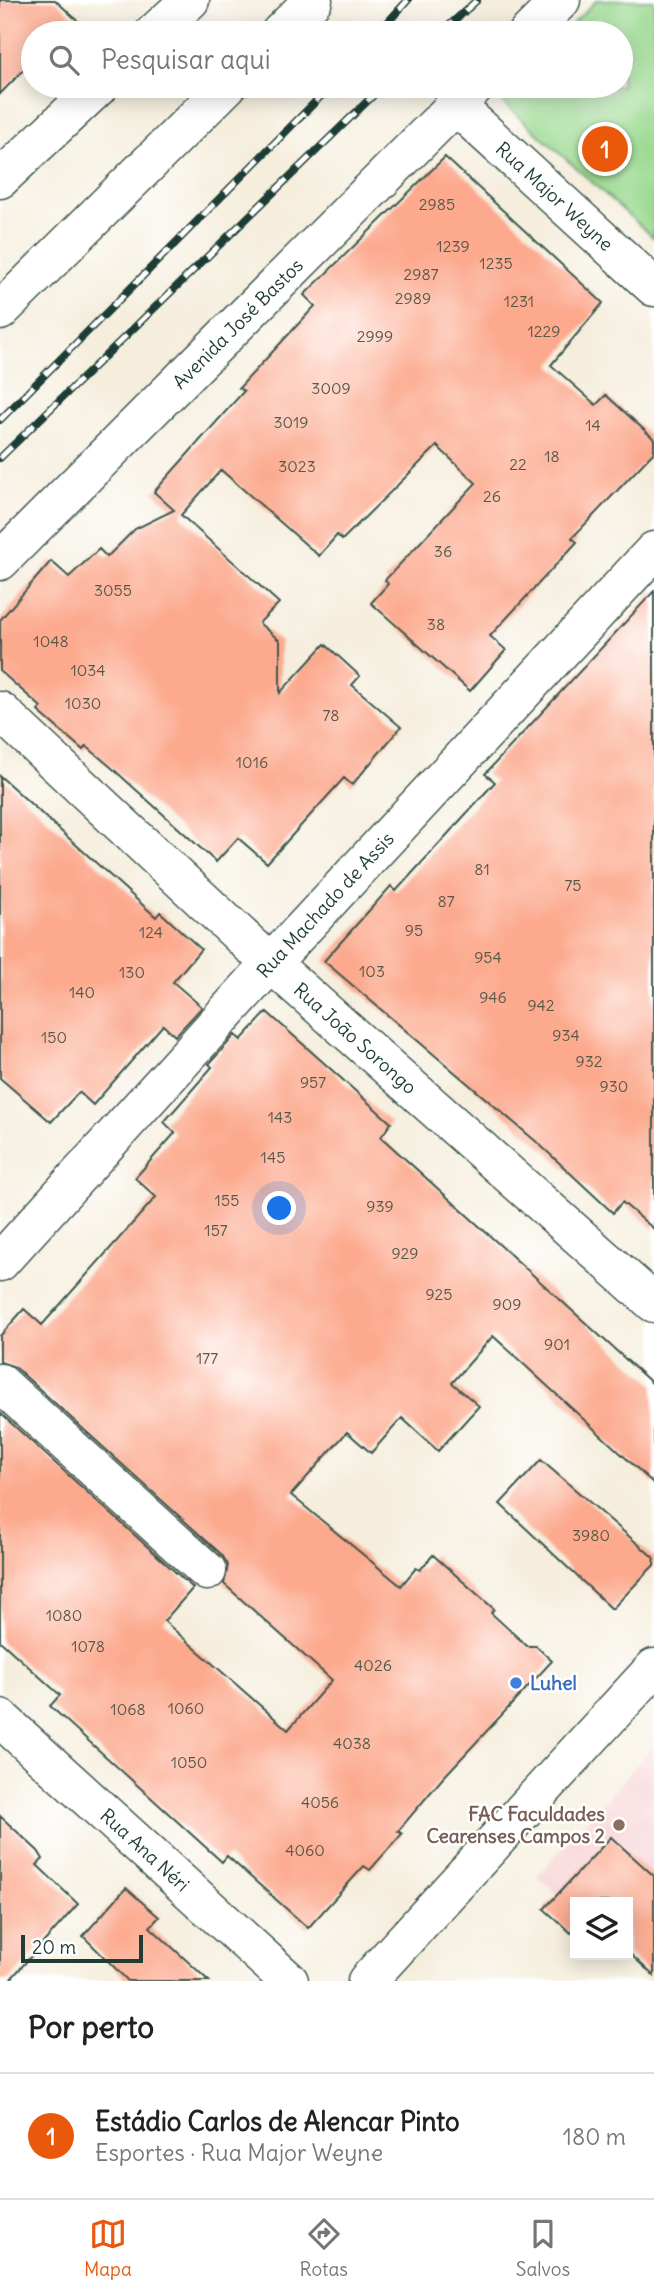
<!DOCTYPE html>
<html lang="pt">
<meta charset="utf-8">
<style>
:root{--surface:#fff;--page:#f6f6f6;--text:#222;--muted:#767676;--line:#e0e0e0;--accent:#ea580c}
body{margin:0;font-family:Delius,sans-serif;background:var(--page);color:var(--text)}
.controls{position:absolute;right:21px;bottom:21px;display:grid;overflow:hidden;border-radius:0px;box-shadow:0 4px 18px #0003}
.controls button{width:63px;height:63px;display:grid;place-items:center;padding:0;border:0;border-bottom:2px solid var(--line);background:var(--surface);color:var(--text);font:35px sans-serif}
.scale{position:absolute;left:21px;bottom:18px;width:122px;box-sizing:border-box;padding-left:7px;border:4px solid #1f3d34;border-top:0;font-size:19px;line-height:24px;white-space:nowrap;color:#1f3d34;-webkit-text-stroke:5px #fff;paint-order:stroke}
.you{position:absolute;left:280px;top:1209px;width:24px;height:24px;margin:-18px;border:5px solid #fff;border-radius:50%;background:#1a73e8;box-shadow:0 0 0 10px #1a73e833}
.badge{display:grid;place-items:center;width:46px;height:46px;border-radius:50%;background:var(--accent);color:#fff;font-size:23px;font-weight:700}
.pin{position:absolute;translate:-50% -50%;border:4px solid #fff;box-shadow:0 2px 7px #0006}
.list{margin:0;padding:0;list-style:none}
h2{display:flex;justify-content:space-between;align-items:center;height:91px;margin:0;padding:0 28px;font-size:30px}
h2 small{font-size:23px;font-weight:400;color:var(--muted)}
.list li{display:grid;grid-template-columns:46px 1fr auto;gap:21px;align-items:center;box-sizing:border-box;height:126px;padding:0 28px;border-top:2px solid var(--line)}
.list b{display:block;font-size:26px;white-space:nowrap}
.list p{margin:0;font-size:23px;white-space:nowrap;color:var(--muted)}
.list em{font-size:23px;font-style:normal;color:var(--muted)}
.icon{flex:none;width:38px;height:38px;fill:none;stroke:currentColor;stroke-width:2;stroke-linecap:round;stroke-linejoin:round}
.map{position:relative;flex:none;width:654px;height:1981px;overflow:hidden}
.search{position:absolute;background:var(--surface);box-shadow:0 4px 18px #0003;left:21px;right:21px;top:21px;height:77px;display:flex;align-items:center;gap:18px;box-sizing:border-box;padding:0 24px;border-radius:38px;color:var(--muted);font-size:26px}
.sheet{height:217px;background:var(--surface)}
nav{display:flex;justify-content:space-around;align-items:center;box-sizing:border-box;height:98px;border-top:2px solid var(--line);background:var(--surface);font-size:19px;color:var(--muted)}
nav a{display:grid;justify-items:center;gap:4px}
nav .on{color:var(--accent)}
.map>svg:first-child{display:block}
.built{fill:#f7cfd2}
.green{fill:#98d88d;stroke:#5c8a60;stroke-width:2}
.building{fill:#fca98d}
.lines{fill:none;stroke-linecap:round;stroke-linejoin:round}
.minor-casing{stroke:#3f584d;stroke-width:41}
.major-casing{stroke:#3f584d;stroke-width:41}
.minor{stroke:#fff;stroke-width:38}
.major{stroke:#fff;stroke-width:38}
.rail-casing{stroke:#1f3d34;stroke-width:8}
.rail{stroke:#fff;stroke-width:5;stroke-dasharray:16;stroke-linecap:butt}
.shop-dot{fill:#3f7fe0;stroke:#fff;stroke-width:2.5}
.education-dot{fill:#8d6e63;stroke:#fff;stroke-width:2.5}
.labels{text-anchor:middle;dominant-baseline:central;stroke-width:5;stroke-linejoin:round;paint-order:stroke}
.number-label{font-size:16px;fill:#56584a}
.street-label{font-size:19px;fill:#1f3d34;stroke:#fff}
.shop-label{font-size:19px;font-weight:bold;fill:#366cbe;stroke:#fff;text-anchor:start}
.education-label{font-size:19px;font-weight:bold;fill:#785e54;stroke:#fff;text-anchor:end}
</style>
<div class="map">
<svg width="654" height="1981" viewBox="0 0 654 1981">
<rect width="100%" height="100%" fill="#fff"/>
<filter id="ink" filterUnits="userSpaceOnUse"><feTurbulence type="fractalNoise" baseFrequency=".0143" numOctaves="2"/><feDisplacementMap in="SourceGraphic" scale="14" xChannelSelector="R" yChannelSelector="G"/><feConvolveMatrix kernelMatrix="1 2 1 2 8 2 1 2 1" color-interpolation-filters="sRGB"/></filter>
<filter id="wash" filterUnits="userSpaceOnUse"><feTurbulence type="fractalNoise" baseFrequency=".00686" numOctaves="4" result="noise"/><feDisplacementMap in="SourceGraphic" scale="28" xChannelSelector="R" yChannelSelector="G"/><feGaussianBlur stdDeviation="1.57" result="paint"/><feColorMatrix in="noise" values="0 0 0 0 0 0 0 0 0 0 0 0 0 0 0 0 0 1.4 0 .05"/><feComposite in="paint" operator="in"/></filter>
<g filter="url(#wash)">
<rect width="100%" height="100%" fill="#f5eedd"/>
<!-- built -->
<path class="built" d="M654 1746V1978L627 1955 628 1902H575V1909L537 1876Z"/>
<!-- green -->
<path class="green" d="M597 0H654V238L498 98 511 86H621V33H563Z"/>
<g id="blocks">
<!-- building -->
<path class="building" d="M0 0H55L91 33H33V60L0 94Z
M445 157 603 303 551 365 596 405 606 395 654 439V452L572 538 577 542 490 636 506 650 470 691 371 603 388 584 385 580 476 483 437 446 342 540 337 535 319 556 221 470 181 515 279 603 259 623 280 641V693L325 644 360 676 352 685 401 727 352 785 344 778 267 863 238 838 216 862 112 768 86 746 83 750 38 711 41 707 0 671V620L51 561 69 577 99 549 107 557 135 529 174 510 154 492 244 391 239 388 315 306 304 295Z
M654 591V1229L622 1202 613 1213 539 1144 324 961 391 886 396 891 495 782 485 774Z
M0 776 156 917 160 912 201 949 173 982 202 1007 175 1036 163 1025 93 1105 79 1092 51 1122 0 1078Z
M267 1012 391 1123 381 1137 654 1385V1484L493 1336 452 1383 479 1406 438 1451 402 1418 371 1453 347 1432 291 1495 401 1586 416 1568 420 1570 433 1555 494 1609 491 1613 527 1646H536L552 1661 442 1779 398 1831 402 1834 370 1870 364 1866 308 1928 227 1856 222 1862 50 1706 60 1695 0 1641V1413L193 1588 164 1621 288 1730 332 1680 224 1584 228 1565 222 1555 15 1367 0 1362V1336L24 1309 42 1325 156 1197 135 1178 175 1133 164 1122 212 1067 209 1064 235 1035 241 1040Z
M541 1460 654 1558V1565L612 1609 500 1504Z
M0 1816 38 1851 43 1859 37 1865 78 1904 9 1981H0Z
M611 1837 654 1876V1976L628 1952V1902H575V1928L571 1933 544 1909Z
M126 1888 159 1917 150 1927 209 1981H128L83 1936Z"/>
</g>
</g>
<g filter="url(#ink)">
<use href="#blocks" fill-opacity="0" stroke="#3f584d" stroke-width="2"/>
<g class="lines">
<!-- minor casing -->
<g class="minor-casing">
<g id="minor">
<path d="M528 33 561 0"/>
<path id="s1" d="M455 105 654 287"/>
<path id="s2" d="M0 561 475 86"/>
<path id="s3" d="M0 711 256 950 654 1303"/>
<path id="s4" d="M0 1262 271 963 654 551"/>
<path d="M0 1383 207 1571"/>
<path id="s5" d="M0 1718 289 1981"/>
</g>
</g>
<!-- major casing -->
<g class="major-casing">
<path id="major" d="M154 33 190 0
M280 33 313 0
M0 179 99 86
M0 311 227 86
M367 1981 654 1668"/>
</g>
<!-- minor -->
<use href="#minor" class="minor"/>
<!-- major -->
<use href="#major" class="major"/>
<!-- rail casing -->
<g class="rail-casing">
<path id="rail" d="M378 33 408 0
M441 33 477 0
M0 420 331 86
M0 458 383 86"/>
</g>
<!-- rail -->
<use href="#rail" class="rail"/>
</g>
</g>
<!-- markers -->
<circle class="shop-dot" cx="516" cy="1683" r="7"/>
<circle class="education-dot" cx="619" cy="1825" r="7"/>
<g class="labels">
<!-- number labels -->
<g class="number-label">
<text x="437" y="204">2985</text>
<text x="453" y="246">1239</text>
<text x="496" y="263">1235</text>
<text x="421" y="274">2987</text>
<text x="413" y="298">2989</text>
<text x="519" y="301">1231</text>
<text x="544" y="331">1229</text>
<text x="375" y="336">2999</text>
<text x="331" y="388">3009</text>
<text x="291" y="422">3019</text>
<text x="593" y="425">14</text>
<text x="552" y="456">18</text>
<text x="518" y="464">22</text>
<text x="297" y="466">3023</text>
<text x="492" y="496">26</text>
<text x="443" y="551">36</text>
<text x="113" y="590">3055</text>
<text x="436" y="624">38</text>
<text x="51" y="641">1048</text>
<text x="88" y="670">1034</text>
<text x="83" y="703">1030</text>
<text x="331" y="715">78</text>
<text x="252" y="762">1016</text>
<text x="482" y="869">81</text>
<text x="573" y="885">75</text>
<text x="446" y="901">87</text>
<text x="414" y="930">95</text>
<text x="151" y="932">124</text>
<text x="488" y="957">954</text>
<text x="372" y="971">103</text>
<text x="132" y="972">130</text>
<text x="82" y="992">140</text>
<text x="493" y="997">946</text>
<text x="541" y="1005">942</text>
<text x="566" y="1035">934</text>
<text x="54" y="1037">150</text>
<text x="589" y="1061">932</text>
<text x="313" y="1082">957</text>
<text x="614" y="1086">930</text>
<text x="280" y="1117">143</text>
<text x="273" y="1157">145</text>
<text x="227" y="1200">155</text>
<text x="380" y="1206">939</text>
<text x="216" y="1230">157</text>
<text x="405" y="1253">929</text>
<text x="439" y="1294">925</text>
<text x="507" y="1304">909</text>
<text x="557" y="1344">901</text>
<text x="207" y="1358">177</text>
<text x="591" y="1535">3980</text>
<text x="64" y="1615">1080</text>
<text x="88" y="1646">1078</text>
<text x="373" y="1665">4026</text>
<text x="186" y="1708">1060</text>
<text x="128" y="1709">1068</text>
<text x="352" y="1743">4038</text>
<text x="189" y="1762">1050</text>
<text x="320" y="1802">4056</text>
<text x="305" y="1850">4060</text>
</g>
<!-- street labels -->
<g class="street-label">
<text stroke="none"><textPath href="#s1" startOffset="135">Rua Major Weyne</textPath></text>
<text stroke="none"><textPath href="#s2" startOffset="336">Avenida José Bastos</textPath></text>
<text stroke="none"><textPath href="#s4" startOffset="483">Rua Machado de Assis</textPath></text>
<text stroke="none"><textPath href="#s3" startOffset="483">Rua João Sorongo</textPath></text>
<text stroke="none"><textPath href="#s5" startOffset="196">Rua Ana Néri</textPath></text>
</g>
<!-- shop labels -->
<g class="shop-label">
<text x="530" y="1683">Luhel</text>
</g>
<!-- education labels -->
<g class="education-label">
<text x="605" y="1814">FAC Faculdades<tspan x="605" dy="22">Cearenses Campos 2</tspan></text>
</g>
</g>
</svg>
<div class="controls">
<button><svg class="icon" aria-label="layers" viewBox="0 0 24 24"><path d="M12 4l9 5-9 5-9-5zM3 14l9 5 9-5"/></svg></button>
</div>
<div class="scale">20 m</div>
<div class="you"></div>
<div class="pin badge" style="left:605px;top:149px">1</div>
<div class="search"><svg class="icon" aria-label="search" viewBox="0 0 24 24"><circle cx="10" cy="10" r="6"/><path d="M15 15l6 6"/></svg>Pesquisar aqui</div>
</div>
<section class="sheet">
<h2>Por perto<small></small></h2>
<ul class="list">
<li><span class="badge">1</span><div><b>Estádio Carlos de Alencar Pinto</b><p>Esportes · Rua Major Weyne</p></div><em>180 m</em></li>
</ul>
</section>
<nav>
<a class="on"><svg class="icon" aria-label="map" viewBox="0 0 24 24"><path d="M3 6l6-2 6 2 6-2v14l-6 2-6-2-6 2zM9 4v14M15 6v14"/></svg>Mapa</a>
<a><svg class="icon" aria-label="directions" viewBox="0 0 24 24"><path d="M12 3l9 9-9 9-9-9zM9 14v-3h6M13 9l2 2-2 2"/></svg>Rotas</a>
<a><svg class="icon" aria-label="saved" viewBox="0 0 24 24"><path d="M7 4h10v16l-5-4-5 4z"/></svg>Salvos</a>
</nav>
